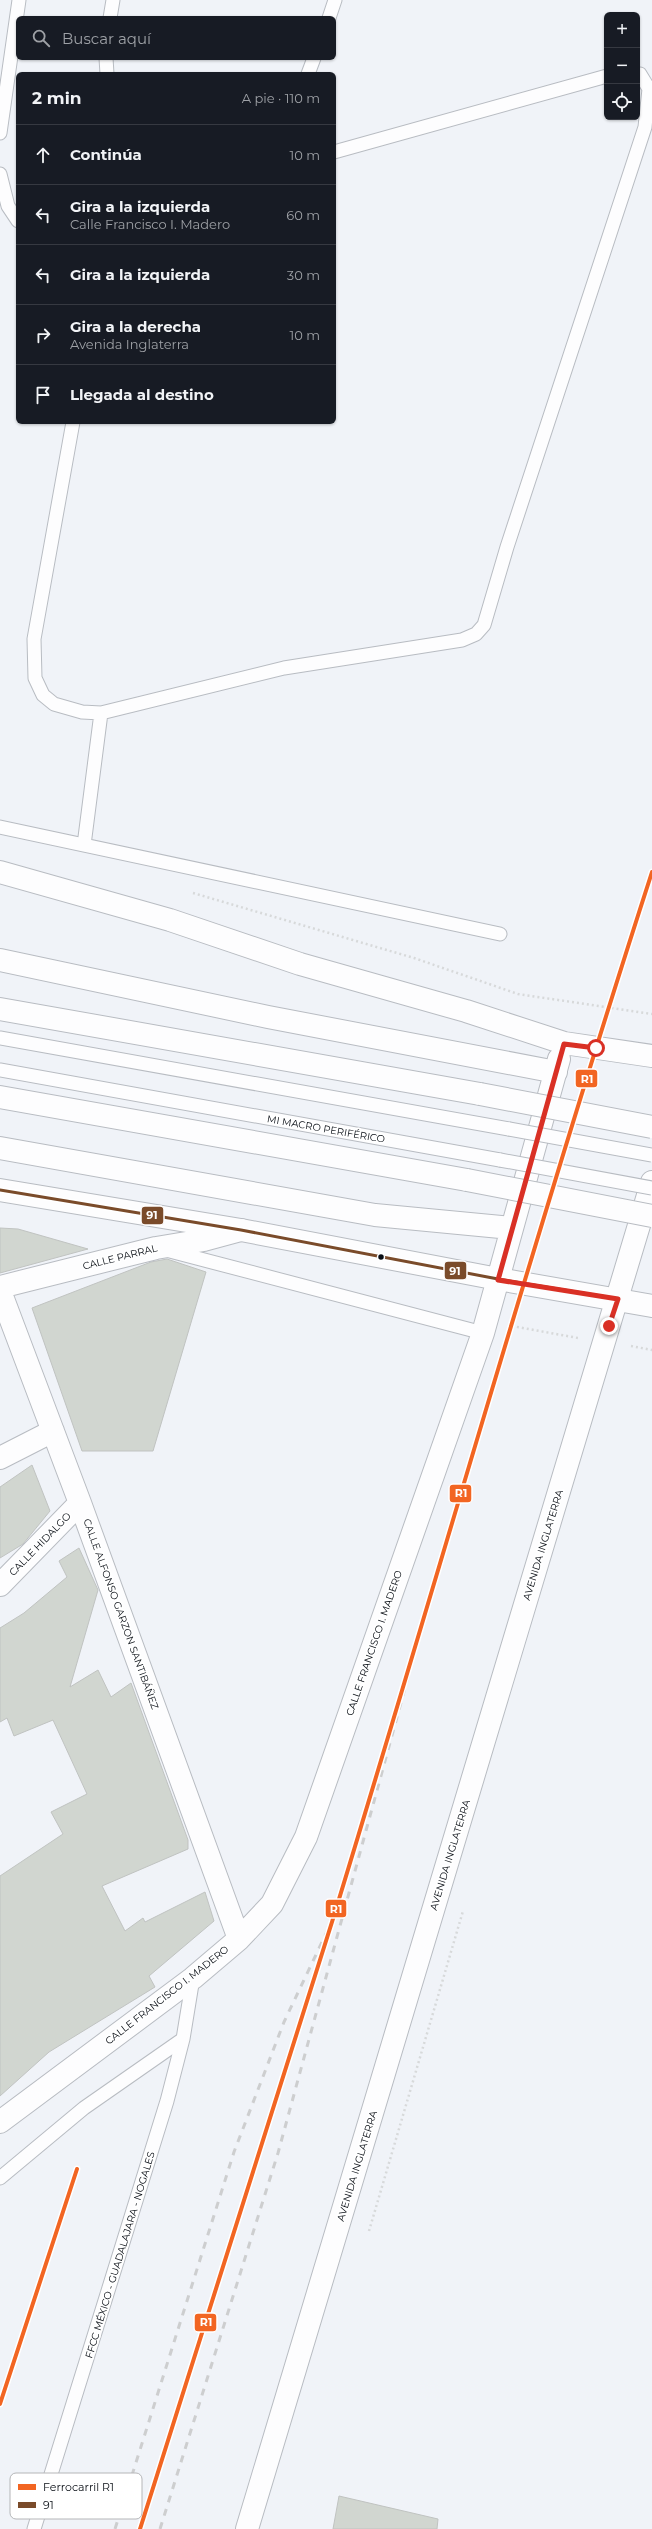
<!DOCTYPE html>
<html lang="es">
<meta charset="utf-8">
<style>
:root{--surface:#171b24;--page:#242831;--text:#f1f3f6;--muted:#9ea1a6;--line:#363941}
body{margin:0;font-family:Montserrat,sans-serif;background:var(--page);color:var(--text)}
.controls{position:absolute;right:12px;top:12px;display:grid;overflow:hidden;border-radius:6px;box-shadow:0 1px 3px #0004}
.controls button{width:36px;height:36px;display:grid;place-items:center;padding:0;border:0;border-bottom:1px solid var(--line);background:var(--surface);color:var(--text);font:20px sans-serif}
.stop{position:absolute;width:12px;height:12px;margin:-9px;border:3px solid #d93025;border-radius:50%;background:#fff}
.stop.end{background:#d93025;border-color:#fff;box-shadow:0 1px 4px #0008}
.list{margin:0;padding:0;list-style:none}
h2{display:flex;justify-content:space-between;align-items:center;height:52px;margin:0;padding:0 16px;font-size:17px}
h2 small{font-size:13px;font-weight:400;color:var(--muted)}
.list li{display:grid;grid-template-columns:26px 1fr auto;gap:12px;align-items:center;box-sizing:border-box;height:60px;padding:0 16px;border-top:1px solid var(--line)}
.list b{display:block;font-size:15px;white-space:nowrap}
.list p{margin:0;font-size:13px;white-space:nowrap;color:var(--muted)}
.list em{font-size:13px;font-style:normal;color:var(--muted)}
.icon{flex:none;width:22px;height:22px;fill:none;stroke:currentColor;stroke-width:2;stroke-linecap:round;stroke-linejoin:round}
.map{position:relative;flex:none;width:652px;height:2529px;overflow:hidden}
.search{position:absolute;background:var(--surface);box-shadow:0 1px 3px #0004;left:16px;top:16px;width:320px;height:44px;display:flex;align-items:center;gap:10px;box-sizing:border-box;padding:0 14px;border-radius:6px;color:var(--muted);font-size:15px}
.panel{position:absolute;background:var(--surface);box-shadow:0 1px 3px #0004;left:16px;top:72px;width:320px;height:352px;border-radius:6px}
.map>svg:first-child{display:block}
.building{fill:#d1d6d0;stroke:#c0c3c1}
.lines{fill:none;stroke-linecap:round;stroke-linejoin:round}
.service-casing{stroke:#b8bcc2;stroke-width:15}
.minor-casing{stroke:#b8bcc2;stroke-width:24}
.tertiary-casing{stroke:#b8bcc2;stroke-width:24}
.secondary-casing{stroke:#b8bcc2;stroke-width:24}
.motorway-casing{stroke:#b8bcc2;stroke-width:24}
.path{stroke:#d7d9da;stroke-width:2.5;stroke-dasharray:2 3;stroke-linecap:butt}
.service{stroke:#fdfdfe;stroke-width:13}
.minor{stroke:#fdfdfe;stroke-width:22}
.tertiary{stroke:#fdfdfe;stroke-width:22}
.secondary{stroke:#fdfdfe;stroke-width:22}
.motorway{stroke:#fdfdfe;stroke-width:22}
.rail{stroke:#cdcecf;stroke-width:3;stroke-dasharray:7 7;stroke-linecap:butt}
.service-bridge-casing{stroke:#b8bcc2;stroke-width:15;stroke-linecap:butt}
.motorway-bridge-casing{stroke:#b8bcc2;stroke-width:24;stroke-linecap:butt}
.service-bridge{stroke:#fdfdfe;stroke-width:13}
.motorway-bridge{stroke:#fdfdfe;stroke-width:22}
.bus-1-casing{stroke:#fff;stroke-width:6}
.bus-1{stroke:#7a4b2a;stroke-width:3}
.rail-1-casing{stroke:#fff;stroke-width:7}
.rail-1{stroke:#f26522;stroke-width:4}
.route{stroke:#d93025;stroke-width:5}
.bus-dot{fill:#080d14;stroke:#fff;stroke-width:1.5}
.labels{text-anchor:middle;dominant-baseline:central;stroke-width:3.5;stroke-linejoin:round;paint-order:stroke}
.street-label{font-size:10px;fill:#080d14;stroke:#fff}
.key{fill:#fff;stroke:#b5b6b8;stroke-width:1}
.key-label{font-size:11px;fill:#080d14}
.line-badge{stroke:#fff;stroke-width:1.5}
.badge-label{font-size:11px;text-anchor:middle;font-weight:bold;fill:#fff}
</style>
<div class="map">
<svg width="652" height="2529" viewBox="0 0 652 2529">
<rect width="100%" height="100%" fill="#f0f3f8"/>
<!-- building -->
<path class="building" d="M0 1228 18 1229 88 1249 0 1273Z
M167 1259 206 1272 153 1451H82L32 1308 151 1262Z
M32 1465 50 1511 23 1544 0 1558V1487Z
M79 1548 98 1590 70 1687 98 1670 111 1697 131 1683 188 1840V1849L102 1886 125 1931 143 1918 145 1922 205 1892 214 1921 149 1976 155 1987 49 2052 0 2096V1876L63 1834 51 1812 87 1794 53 1720 14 1736 7 1718 0 1722V1628L24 1613 67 1577 59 1561Z
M339 2496 438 2519 437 2529H333Z"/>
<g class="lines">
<!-- service casing -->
<g class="service-casing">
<path id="service" d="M110 18 113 0
M329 18 335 0
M106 58 107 74
M308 74 314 58
M0 133 19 0
M334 152 607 76
M0 174 8 206 18 221
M73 422 34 639 35 678 43 695 54 704 82 712 101 713 284 668 462 640 476 634 484 625 507 547 645 127 649 89 640 74H637
M0 827 500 934
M84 845 101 713
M0 1038 509 1129
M0 1070 500 1160
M166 1250 483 1333
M0 2178 84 2108 183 2039
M34 2529 167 2101 183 2039 193 1978"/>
</g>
<!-- minor casing -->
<g class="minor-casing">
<path id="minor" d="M0 1287 156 1248 204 1240 241 1230
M0 1291 80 1503 239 1939
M0 1458 53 1431
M0 1585 80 1503
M0 2122 193 1978 239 1939 272 1904 306 1837 483 1333 498 1279"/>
</g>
<!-- tertiary casing -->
<g class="tertiary-casing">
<path id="tertiary" d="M247 2529 652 1182"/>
</g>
<!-- secondary casing -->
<g class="secondary-casing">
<path id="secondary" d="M0 872 170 920 300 964 466 1011 564 1043 652 1056
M0 960 268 1017 556 1072
M0 1148 375 1215 511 1228
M0 1190 241 1230 498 1279 652 1306
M498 1279 559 1059"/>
</g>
<!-- motorway casing -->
<g class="motorway-casing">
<path id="motorway" d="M0 1009 480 1094
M0 1097 467 1180"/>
</g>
<!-- path -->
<path class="path" d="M193 893 414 958 518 994 652 1014
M512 1326 578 1338
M631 1346 652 1350
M369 2231 463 1911"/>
<!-- service -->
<use href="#service" class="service"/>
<!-- minor -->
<use href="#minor" class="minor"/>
<!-- tertiary -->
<use href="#tertiary" class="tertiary"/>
<!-- secondary -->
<use href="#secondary" class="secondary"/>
<!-- motorway -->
<use href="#motorway" class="motorway"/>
<!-- rail -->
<path class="rail" d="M0 2404 77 2169
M115 2529 234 2152 284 2022 332 1921
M160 2529 278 2153 444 1545"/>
<!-- service-bridge casing -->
<g class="service-bridge-casing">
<path id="service-bridge" d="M509 1129 652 1155
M500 1160 652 1188"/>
</g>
<!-- motorway-bridge casing -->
<g class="motorway-bridge-casing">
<path id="motorway-bridge" d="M480 1094 652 1127
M467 1180 652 1216"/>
</g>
<!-- service-bridge -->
<use href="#service-bridge" class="service-bridge"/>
<!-- motorway-bridge -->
<use href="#motorway-bridge" class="motorway-bridge"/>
<!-- bus-1 casing -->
<g class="bus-1-casing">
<path id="bus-1" d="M0 1190 241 1230 498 1279 607 1297"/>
</g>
<!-- bus-1 -->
<use href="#bus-1" class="bus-1"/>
<!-- rail-1 casing -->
<g class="rail-1-casing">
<path id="rail-1" d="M0 2404 77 2169
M140 2529C204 2327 269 2125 332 1922 439 1573 539 1221 652 872"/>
</g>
<!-- rail-1 -->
<use href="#rail-1" class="rail-1"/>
</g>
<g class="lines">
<!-- route -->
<path class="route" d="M596 1048 564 1044 498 1280 618 1299 609 1326"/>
</g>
<!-- markers -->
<circle class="bus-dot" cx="381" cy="1257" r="3.5"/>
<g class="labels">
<!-- street labels -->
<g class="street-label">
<text transform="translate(326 1129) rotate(10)">MI MACRO PERIFÉRICO</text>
<text transform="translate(120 1257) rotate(-14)">CALLE PARRAL</text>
<text transform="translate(40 1544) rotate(-46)">CALLE HIDALGO</text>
<text transform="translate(543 1545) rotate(-73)">AVENIDA INGLATERRA</text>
<text transform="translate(121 1614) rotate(70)">CALLE ALFONSO GARZON SANTIBÁÑEZ</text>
<text transform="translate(374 1643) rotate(-71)">CALLE FRANCISCO I. MADERO</text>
<text transform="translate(450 1855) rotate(-73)">AVENIDA INGLATERRA</text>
<text transform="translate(167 1995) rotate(-38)">CALLE FRANCISCO I. MADERO</text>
<text transform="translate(357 2166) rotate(-73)">AVENIDA INGLATERRA</text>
<text transform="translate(120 2255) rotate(-73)">FFCC MÉXICO - GUADALAJARA - NOGALES</text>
</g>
</g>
<!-- legend -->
<rect x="10" y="2473" width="132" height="46" rx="6" class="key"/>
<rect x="18" y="2484" width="18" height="6" fill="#f26522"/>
<rect x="18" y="2502" width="18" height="6" fill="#7a4b2a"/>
<g class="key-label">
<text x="43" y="2491">Ferrocarril R1</text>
<text x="43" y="2509">91</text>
</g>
<g class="line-badge">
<rect x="575" y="1069" width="23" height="19" rx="4" fill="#f26522"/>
<rect x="141" y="1206" width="23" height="19" rx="4" fill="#7a4b2a"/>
<rect x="444" y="1261" width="23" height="19" rx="4" fill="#7a4b2a"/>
<rect x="449" y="1484" width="23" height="19" rx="4" fill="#f26522"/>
<rect x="325" y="1899" width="22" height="19" rx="4" fill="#f26522"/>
<rect x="194" y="2313" width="23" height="19" rx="4" fill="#f26522"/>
</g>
<g class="badge-label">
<text x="587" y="1083">R1</text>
<text x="152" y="1219">91</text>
<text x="455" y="1275">91</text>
<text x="461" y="1497">R1</text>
<text x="336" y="1913">R1</text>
<text x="206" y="2326">R1</text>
</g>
</svg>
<div class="controls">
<button>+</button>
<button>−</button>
<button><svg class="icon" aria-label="locate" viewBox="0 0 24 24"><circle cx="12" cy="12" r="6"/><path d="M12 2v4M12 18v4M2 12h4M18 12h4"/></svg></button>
</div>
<div class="stop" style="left:596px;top:1048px"></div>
<div class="stop end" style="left:609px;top:1326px"></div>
<div class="search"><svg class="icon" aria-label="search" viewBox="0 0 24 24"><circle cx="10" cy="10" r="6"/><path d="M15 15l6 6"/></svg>Buscar aquí</div>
<section class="panel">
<h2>2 min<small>A pie · 110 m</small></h2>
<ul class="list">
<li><svg class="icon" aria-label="ahead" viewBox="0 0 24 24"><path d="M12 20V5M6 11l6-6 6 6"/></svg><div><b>Continúa</b></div><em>10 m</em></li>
<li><svg class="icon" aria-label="left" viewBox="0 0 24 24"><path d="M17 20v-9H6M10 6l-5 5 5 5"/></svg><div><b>Gira a la izquierda</b><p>Calle Francisco I. Madero</p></div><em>60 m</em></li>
<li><svg class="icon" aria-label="left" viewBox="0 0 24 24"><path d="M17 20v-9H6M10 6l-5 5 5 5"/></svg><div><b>Gira a la izquierda</b></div><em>30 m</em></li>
<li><svg class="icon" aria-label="right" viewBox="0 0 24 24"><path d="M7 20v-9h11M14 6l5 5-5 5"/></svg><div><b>Gira a la derecha</b><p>Avenida Inglaterra</p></div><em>10 m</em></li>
<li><svg class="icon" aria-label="arrive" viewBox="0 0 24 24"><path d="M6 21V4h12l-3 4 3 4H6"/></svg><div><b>Llegada al destino</b></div></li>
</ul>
</section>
</div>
